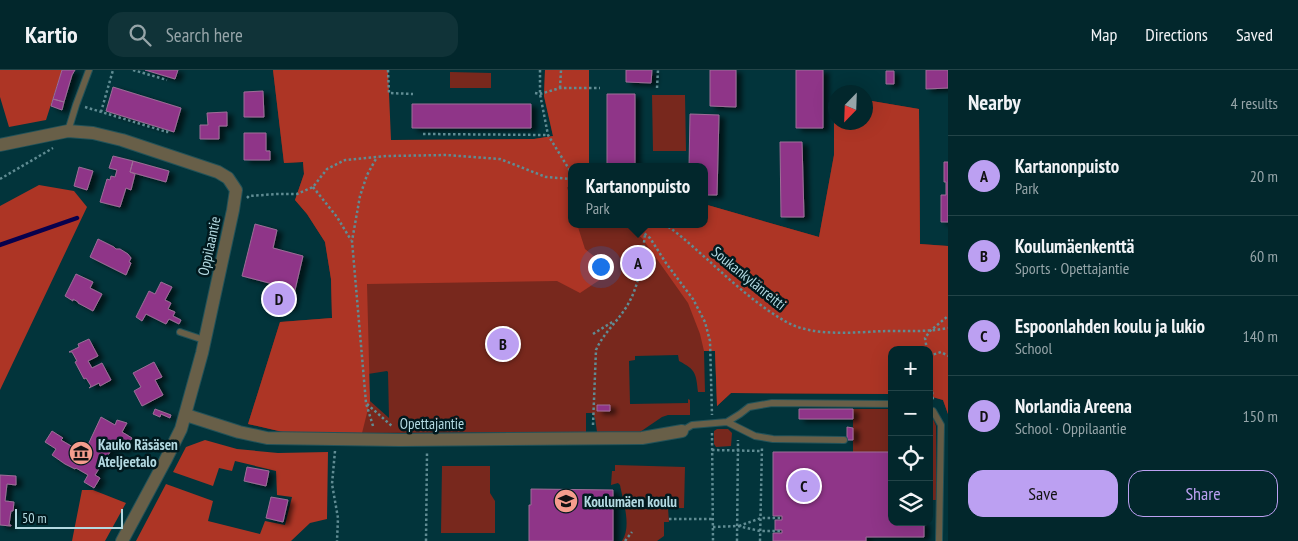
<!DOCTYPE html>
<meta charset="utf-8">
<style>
:root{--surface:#02272c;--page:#103338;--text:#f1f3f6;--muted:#96a5a9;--line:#234448;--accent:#bca0f2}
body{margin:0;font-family:"PT Sans Narrow",sans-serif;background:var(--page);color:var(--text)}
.controls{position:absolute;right:15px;bottom:15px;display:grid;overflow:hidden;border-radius:10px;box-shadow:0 5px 20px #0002}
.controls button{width:45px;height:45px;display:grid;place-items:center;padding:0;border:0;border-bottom:1px solid var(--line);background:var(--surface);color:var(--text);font:25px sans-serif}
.compass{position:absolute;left:828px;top:15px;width:45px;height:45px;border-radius:50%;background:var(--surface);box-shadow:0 5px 20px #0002;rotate:203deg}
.scale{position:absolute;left:15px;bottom:12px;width:108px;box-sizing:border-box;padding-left:5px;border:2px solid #b3d9e1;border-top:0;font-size:14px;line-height:18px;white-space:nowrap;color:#b3d9e1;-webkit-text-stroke:4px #01191e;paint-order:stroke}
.you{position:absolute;left:600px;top:196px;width:18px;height:18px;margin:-12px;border:4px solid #fff;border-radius:50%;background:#1a73e8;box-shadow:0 0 0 8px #1a73e833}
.badge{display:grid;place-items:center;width:32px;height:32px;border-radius:50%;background:var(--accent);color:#111;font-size:16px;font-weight:700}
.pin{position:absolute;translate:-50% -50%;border:2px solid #fff;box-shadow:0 1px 5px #0006}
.popup{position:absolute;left:568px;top:93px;width:140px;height:65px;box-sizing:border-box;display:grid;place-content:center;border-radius:10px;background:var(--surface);filter:drop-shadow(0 1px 4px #0005);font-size:16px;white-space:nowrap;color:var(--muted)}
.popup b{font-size:19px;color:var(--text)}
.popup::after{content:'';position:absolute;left:50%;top:100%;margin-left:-10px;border:10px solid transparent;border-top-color:var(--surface)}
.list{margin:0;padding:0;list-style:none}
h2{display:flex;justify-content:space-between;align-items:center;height:65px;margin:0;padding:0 20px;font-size:21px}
h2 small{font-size:16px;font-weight:400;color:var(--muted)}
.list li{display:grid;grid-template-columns:32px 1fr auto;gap:15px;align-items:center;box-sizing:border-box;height:80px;padding:0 20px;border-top:1px solid var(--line)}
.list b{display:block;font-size:19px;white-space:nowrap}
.list p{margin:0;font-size:16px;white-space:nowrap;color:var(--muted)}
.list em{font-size:16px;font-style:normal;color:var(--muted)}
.actions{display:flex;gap:10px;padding:15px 20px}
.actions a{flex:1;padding:11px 0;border:1px solid var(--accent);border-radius:15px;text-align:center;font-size:18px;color:var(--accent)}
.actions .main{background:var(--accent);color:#111}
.icon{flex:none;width:28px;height:28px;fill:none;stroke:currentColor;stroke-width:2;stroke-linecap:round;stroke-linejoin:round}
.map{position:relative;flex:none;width:948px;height:471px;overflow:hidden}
header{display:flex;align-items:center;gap:30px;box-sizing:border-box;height:70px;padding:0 25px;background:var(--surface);border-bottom:1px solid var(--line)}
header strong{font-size:24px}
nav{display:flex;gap:28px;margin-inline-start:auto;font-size:18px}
.search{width:350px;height:45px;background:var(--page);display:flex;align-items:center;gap:12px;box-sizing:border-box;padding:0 18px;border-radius:15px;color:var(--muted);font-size:19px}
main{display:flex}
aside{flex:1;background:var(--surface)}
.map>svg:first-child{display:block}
.green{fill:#78281d;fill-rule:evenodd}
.forest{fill:#ad3525}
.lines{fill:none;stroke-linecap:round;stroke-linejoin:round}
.stream{stroke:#08014d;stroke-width:4.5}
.building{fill:#8f3588;stroke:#9d6e97;filter:url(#shadow)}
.lane-casing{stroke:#225259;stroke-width:8}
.street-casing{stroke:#225259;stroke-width:14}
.path{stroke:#608c93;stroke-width:2.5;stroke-dasharray:2.5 2.5;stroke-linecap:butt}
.lane{stroke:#685f48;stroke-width:6}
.street{stroke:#685f48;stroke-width:12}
.labels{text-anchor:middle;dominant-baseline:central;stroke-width:5;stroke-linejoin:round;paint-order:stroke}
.street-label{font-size:15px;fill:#b3d9e1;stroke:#01191e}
.poi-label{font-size:15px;font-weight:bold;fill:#b3d9e1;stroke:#01191e;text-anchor:start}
</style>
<header>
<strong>Kartio</strong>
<div class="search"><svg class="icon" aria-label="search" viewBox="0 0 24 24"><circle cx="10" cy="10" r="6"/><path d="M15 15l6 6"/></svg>Search here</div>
<nav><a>Map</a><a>Directions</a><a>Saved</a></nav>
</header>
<main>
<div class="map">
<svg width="948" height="471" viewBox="0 0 948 471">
<defs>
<filter id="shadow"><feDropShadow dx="5.5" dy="3" stdDeviation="2.5" flood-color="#0009"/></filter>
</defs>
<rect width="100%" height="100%" fill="#02343b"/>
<!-- green -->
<path class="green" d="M273 0 391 70 534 69 553 66 544 26 545 0H589V97H572V154H704V134L819 167 834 85V25H835L836 52H866V30L919 39 920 174 948 176V344L943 330 929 326V280H892V324L731 323 717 336 715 280 704 281 705 322H698C696 303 696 300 679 291L678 285 635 286V290L629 291 630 334 688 333V329L690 330V345H668L662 347 640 362H597L595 348 592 343H586V362L362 363 283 362 248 354 280 252 332 248 331 209 325 172 307 144 295 130 304 104 303 92 284 93ZM387 301 388 302 389 348 370 331 368 304Z
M450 2 491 3V18H450Z
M652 25H685L686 81H653Z
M853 339H892V382H853Z
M929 345 932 346 936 356V430H929Z
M728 359 732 363 731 376 716 377 714 374V361L717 359Z
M615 395 685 397 684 438H668L669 452H664V466L657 471H622C632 456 623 432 620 415L618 413 611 415 612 401H615Z
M442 396H490V423L495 431V463H441Z"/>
<!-- forest -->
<path class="forest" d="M0 0H62L46 50 9 57 0 27Z
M273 0H388L391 70 534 69 553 66 544 26 545 0H589V97H572V119L567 117 572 134V154H577L585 179 605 195 601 209 580 223 557 211 367 214 370 331 362 363 283 362 248 354 280 252 332 248 331 209 325 172 307 144 295 130 304 104 303 92 284 93Z
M834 25H835L836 52H866V30L919 39 920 174 948 176V344L943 330 929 326V280H892V324L731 323 717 336 715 281H704L700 264 688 233 642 168 624 154H704V134L819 167 834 85Z
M39 115 74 121 87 137 0 320V136Z
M205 370 237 379 278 383 328 382 327 449 310 453 291 471H136L166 414 213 431 208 451 260 464 265 451 285 455 292 427 277 425 276 401 235 391 232 401 219 398 213 416 173 402 186 377Z
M82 420H93L126 433 105 471H72Z"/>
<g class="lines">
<!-- stream -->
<path class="stream" d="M0 175 77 148"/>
</g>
<!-- building -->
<path class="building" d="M62 0H75L72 5 64 32 53 29Z
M145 0H178L175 9Z
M626 0H652L651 13 626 12Z
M710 0H736V37L710 36Z
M796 0H823V58H796Z
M926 0H948V18L926 19Z
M886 1H894V14H886Z
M113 17 181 38 174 62 106 41Z
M263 21 264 47H244V22Z
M607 24H635V97H607Z
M53 29 64 32 62 40 51 36Z
M412 34H531V58H412Z
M227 42V56H219V69H200V55H208L207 43Z
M690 44 719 45 717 125H704V97H689Z
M244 63H266V81H270V90H244Z
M780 72H802L804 147H781Z
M113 86 133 91 130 102 135 104 131 120 126 118 120 137 100 132 107 109 110 110 111 106 115 107 117 100 109 98Z
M133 91 169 101 166 112 130 102Z
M944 92H948V152H941V125H946V112H944Z
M79 97 93 101 87 120 74 116Z
M255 154 277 160 273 178 303 186 291 237 269 232 273 214 242 206Z
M98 169 114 177 116 179H120L128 184 131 188 129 192 131 193 126 205 90 187Z
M76 204 93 212 90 218 102 224 93 241 78 233V232L73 229V231L65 226Z
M161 212 172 217 165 230 171 233 168 239 175 242 173 246 181 250 179 254 169 249 166 254 146 244 142 251 136 247 149 221 155 224Z
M89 269 98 286 88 291 92 298 102 293 111 310 100 316 99 313 89 318 91 316 86 308 84 309 75 292 77 291 72 282H69L79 277 78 274Z
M154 292 162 307 155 310 163 325 142 336 134 321 141 317 133 303Z
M597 335H610V341H597Z
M155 339 171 345 170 348 161 344 160 347 153 344Z
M799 339H853V349H799Z
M101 347 115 355 117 350 127 353 122 362 132 368 124 381 114 375 103 394H102L95 405 100 408 94 418 84 412 88 405 76 398 75 399 65 394 52 385 56 379 45 372 52 361 63 368 61 370 73 377 76 374 86 379Z
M847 357 853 358V370H847Z
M773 382H892V452H924V467H866V471H773V463H782V460H775V450H782V446H773Z
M247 397 269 401 266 416 244 411Z
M0 405 16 406V415L7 414 5 431 14 432 13 441H11L9 455H11V456L0 455Z
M531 419 613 420V471H529V435H531Z
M271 427 288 430 283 452 266 448Z"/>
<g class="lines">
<!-- lane casing -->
<g class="lane-casing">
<path id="lane" d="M68 61 76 35 89 0
M180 262 204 270
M929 340 933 341 941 355 939 471
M727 352 740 344 749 337 772 333 892 334
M682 361 692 355 727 352 755 366 773 369 844 370"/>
</g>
<!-- street casing -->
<g class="street-casing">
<path id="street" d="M0 75 68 61 93 63 122 70 218 102 228 108 236 120 233 140 202 283 181 359 165 391 122 471
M186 345 239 362 267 368 400 370 642 368 682 361"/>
</g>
<!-- path -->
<path class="path" d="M133 0 167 10
M388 0 389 23 413 24
M540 0V24L548 65 572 104
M560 18 561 0
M657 18 658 0
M535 23 540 24 560 18H600
M85 37 167 62 168 59
M101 42 113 0
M423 64 548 65
M0 109 53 78
M313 117 337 147 351 170
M247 128 249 126 277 124H297L313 117 327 99 345 90 387 86 446 85 500 89 546 107 572 109
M633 154 650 168 666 193 693 229 705 252 710 271 712 345
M664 154C680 164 694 178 708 190 731 211 756 234 783 250 812 268 854 262 887 261 908 261 928 262 948 258
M593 264 614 251
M927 280 925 268 930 261 948 246
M929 286 941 282 948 286
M929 292 933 330
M367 334 393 357
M593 355 596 280C603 264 616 253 625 239 640 217 642 189 645 164
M373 356 366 333 352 171 360 126 367 105 377 87
M712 363 713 471
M712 380 762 381
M335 381 332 414 338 448 337 471
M669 449H712
M739 456 761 448H782
M713 457 738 456 760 461H782
M426 471 427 383
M625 471 632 462
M737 471 738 370
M760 471 762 376"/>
<!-- lane -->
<use href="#lane" class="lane"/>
<!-- street -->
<use href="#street" class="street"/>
</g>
<!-- icons -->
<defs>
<g id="museum-disc" transform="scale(1.25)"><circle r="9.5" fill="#f59d8d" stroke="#01191e"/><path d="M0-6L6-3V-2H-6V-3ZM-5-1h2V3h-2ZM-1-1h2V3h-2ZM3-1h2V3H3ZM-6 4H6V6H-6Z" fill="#111"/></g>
<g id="school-disc" transform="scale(1.25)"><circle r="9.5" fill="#f59d8d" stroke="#01191e"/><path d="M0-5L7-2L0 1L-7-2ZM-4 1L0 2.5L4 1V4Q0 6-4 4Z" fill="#111"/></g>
</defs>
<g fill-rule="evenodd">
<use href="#museum-disc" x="81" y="383"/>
<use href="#school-disc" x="566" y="431"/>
</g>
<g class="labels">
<!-- street labels -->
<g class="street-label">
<text transform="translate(209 176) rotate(-78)">Oppilaantie</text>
<text transform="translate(749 208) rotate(39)">Soukankylänreitti</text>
<text x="432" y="353">Opettajantie</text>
</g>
<!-- poi labels -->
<g class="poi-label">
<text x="98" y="374">Kauko Räsäsen<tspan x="98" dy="17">Ateljeetalo</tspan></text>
<text x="584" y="431">Koulumäen koulu</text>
</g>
</g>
</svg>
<div class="controls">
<button>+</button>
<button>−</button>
<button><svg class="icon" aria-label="locate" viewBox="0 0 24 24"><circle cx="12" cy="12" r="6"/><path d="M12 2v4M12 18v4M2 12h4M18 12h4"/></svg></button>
<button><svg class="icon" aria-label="layers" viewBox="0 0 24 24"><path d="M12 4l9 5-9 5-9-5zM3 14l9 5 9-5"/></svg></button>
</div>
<svg class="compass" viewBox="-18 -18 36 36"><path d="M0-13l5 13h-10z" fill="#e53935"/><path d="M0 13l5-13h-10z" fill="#96a5a9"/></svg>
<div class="scale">50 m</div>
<div class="you"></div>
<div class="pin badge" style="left:638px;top:193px">A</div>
<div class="popup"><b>Kartanonpuisto</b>Park</div>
<div class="pin badge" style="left:503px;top:274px">B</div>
<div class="pin badge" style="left:804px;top:416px">C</div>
<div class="pin badge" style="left:279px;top:229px">D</div>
</div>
<aside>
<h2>Nearby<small>4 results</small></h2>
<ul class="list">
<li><span class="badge">A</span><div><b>Kartanonpuisto</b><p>Park</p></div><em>20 m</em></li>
<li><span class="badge">B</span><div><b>Koulumäenkenttä</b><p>Sports · Opettajantie</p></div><em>60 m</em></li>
<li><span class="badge">C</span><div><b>Espoonlahden koulu ja lukio</b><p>School</p></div><em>140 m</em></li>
<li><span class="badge">D</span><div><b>Norlandia Areena</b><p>School · Oppilaantie</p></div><em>150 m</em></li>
</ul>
<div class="actions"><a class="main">Save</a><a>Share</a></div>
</aside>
</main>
